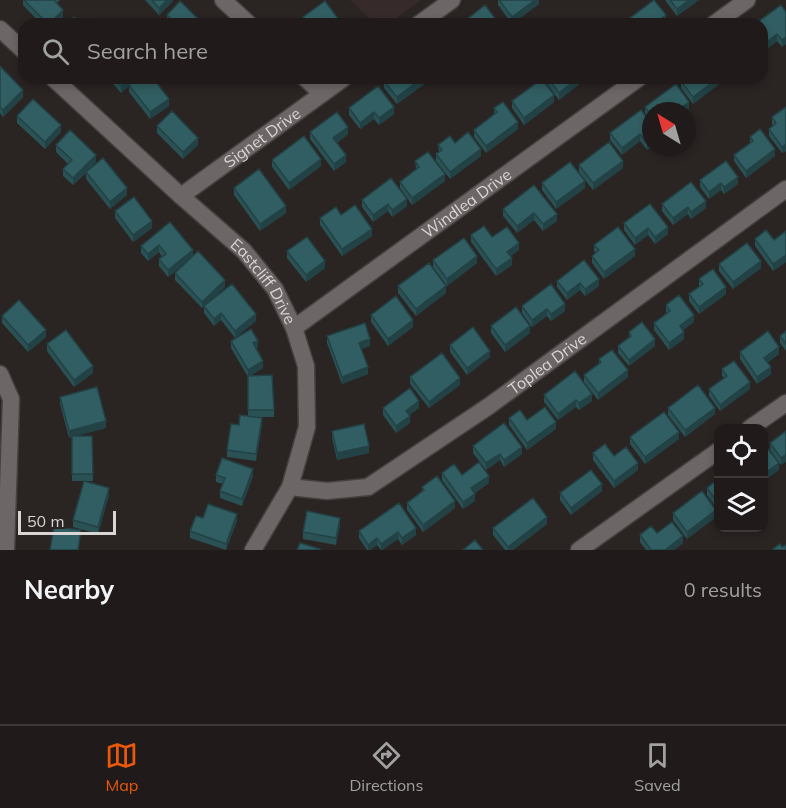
<!DOCTYPE html>
<style>
:root{--surface:#201b1a;--page:#282423;--text:#f1f3f6;--muted:#a2a1a2;--line:#3d3939;--accent:#ea580c}
body{margin:0;font-family:Mulish,sans-serif;background:var(--page);color:var(--text)}
.controls{position:absolute;right:18px;bottom:18px;display:grid;overflow:hidden;border-radius:12px;box-shadow:0 3px 9px #0003}
.controls button{width:54px;height:54px;display:grid;place-items:center;padding:0;border:0;border-bottom:2px solid var(--line);background:var(--surface);color:var(--text);font:30px sans-serif}
.compass{position:absolute;left:642px;top:102px;width:54px;height:54px;border-radius:50%;background:var(--surface);box-shadow:0 3px 9px #0003;rotate:323deg}
.scale{position:absolute;left:18px;bottom:15px;width:98px;box-sizing:border-box;padding-left:6px;border:3px solid #dad6d6;border-top:0;font-size:16px;line-height:21px;white-space:nowrap;color:#dad6d6;-webkit-text-stroke:4px #2a2423;paint-order:stroke}
.list{margin:0;padding:0;list-style:none}
h2{display:flex;justify-content:space-between;align-items:center;height:78px;margin:0;padding:0 24px;font-size:26px}
h2 small{font-size:20px;font-weight:400;color:var(--muted)}
.icon{flex:none;width:33px;height:33px;fill:none;stroke:currentColor;stroke-width:2;stroke-linecap:round;stroke-linejoin:round}
.map{position:relative;flex:none;width:786px;height:550px;overflow:hidden}
.search{position:absolute;background:var(--surface);box-shadow:0 3px 9px #0003;left:18px;right:18px;top:18px;height:66px;display:flex;align-items:center;gap:15px;box-sizing:border-box;padding:0 21px;border-radius:18px;color:var(--muted);font-size:22px}
.sheet{height:174px;background:var(--surface)}
nav{display:flex;justify-content:space-around;align-items:center;box-sizing:border-box;height:84px;border-top:2px solid var(--line);background:var(--surface);font-size:16px;color:var(--muted)}
nav a{display:grid;justify-items:center;gap:3px}
nav .on{color:var(--accent)}
.map>svg:first-child{display:block}
.built{fill:#372a2a}
.lines{fill:none;stroke-linecap:round;stroke-linejoin:round}
.minor-casing{stroke:#464141;stroke-width:19}
.minor{stroke:#6d6666;stroke-width:16}
.wall{fill:#2a5154}
.shaded-wall{fill:#224245}
.building{fill:#315e62;stroke:#224245;stroke-width:1.5}
.labels{text-anchor:middle;dominant-baseline:central;stroke-width:4.5;stroke-linejoin:round;paint-order:stroke}
.street-label{font-size:16px;fill:#dad6d6;stroke:#2a2423}
</style>
<div class="map">
<svg width="786" height="550" viewBox="0 0 786 550">
<rect width="100%" height="100%" fill="#2a2423"/>
<!-- built -->
<path class="built" d="M350 0H421L388 24H376Z"/>
<g class="lines">
<!-- minor casing -->
<g class="minor-casing">
<g id="minor">
<path d="M223 0 249 24"/>
<path d="M419 24 452 0"/>
<path d="M714 24 747 0"/>
<path d="M0 29 24 51"/>
<path id="s1" d="M53 78 181 196 244 251 275 289 294 328 306 366 307 427 290 487 253 550"/>
<path d="M305 78 322 94"/>
<path id="s2" d="M181 196 344 78"/>
<path id="s3" d="M294 328 639 78"/>
<path d="M0 374 11 399 6 550"/>
<path d="M750 428 786 403"/>
<path id="s4" d="M290 487 327 491 368 487 489 406 786 189"/>
<path d="M579 550 718 451"/>
</g>
</g>
<!-- minor -->
<use href="#minor" class="minor"/>
</g>
<!-- wall -->
<path class="wall" d="M23 0H60L57 3 63 17 56 24H41L23 5Z
M145 0H173V1L159 15Z
M498 0H539V4L512 24 498 5Z
M665 0H699L677 16Z
M786 12V44L782 47 777 41 764 51 762 48V24Z
M167 15 202 24H169L167 22Z
M303 17 342 24H303Z
M0 66 23 97 3 117 0 113Z
M108 78H138L131 84 169 106 150 119 129 92V85L121 93Z
M427 78V82L397 104 384 88V81Z
M433 78H445L437 84Z
M545 78H587L559 100 545 81Z
M719 78V84L693 104 681 88V81Z
M512 101 554 102 524 125 512 108Z
M645 107 689 109 687 111H651V122L645 114Z
M786 107V151L782 153 769 136V129L773 126 772 124V117Z
M349 108 394 114 379 125 374 119 360 129 349 115Z
M494 108 518 129 486 153 474 137V130L494 115Z
M17 116 61 132 45 149 17 123Z
M651 123V147H652L647 150 640 141 622 155 610 140V133Z
M157 126 198 145 183 159 157 133Z
M310 132 348 134 337 143 346 162 334 171 310 139Z
M750 137 775 156 746 178 734 161V155L750 143Z
M455 143 481 156 450 179 436 161V154L439 152 438 145Z
M56 145 96 162 88 170 127 195 110 209 86 179V173L73 185 63 176V169L68 164 56 152Z
M272 160 321 166 289 190 272 167Z
M415 161 445 181 412 205 400 188V182L416 169Z
M579 165 623 168 593 190 579 172Z
M700 180 738 184 724 194 721 190 709 199 700 187Z
M542 183 585 188 556 209 542 190Z
M234 188 286 213 260 231 234 195Z
M362 200 407 206 392 217 388 211 373 222 362 207Z
M650 204 668 234 655 244 648 235 635 245 624 230V223Z
M662 204 706 208 691 219 688 214 673 225 662 211Z
M503 209 557 214V221L543 231 534 220 517 233 503 216Z
M115 211 152 228 133 242 115 218Z
M341 215 372 236 342 256 320 225V218Z
M170 222 193 256 225 287 208 303 256 321 235 338 221 320 214 326 204 313V307L202 308 175 280V273L191 258 168 277 159 266V259L162 257 159 252 148 261 141 253V246Z
M786 231V262L773 271 755 246V239L774 240Z
M471 235 492 237 519 250 510 256 512 265 496 276 471 242Z
M594 245 635 256 604 279 592 263V256L596 253 594 251Z
M287 251 325 268 306 282 287 258Z
M433 260 477 263 447 286 433 267Z
M719 264 761 268 733 289 719 271Z
M699 279 726 294 699 314 689 301V294L699 287Z
M557 281 599 286 585 296 580 290 567 300 557 287Z
M398 286 446 293 416 316 398 293Z
M666 305 694 322 683 330 684 339 669 350 654 330V323L667 313 666 312Z
M522 306 565 311 551 321 547 316 532 327 522 313Z
M371 315 413 327 388 346 371 322Z
M2 316 46 337 28 352 2 323Z
M491 326 530 333 505 352 491 333Z
M786 331V351L780 343V336Z
M629 332 655 346 629 366 618 353V346L629 338Z
M327 336 370 346 361 349 368 374 342 384 327 343Z
M231 341 258 347 256 348 263 368 250 376 274 410V417H252L262 425 256 461 227 457V450L239 425 248 417V377L231 348Z
M47 344 93 373 74 387 47 351Z
M450 345 490 357 467 375 450 352Z
M740 352 779 354 767 363 771 374 757 384 740 359Z
M599 359 628 377 598 400 584 382V375L599 364Z
M722 369 750 389 720 411 709 396V389L724 378 722 376Z
M410 377 460 385 429 408 410 384Z
M544 395 592 401 579 410 576 407 558 420 544 402Z
M60 397 106 428 75 436H92L93 481H85L109 495 98 534 73 527V520L84 481H72V437L69 438 60 404Z
M383 408H419L409 415 410 423 396 433 383 415Z
M668 408 715 414 685 437 668 415Z
M509 418 527 420 556 429 527 450 509 425Z
M332 431 369 453 337 460 332 438Z
M786 431 781 465 770 450V443Z
M630 437 679 439 645 464 630 444Z
M473 446 522 454 504 467 500 460 486 470 473 453Z
M593 453 614 456 638 470 614 488 593 460Z
M442 473 462 475 489 483 475 493V501L463 509 442 480Z
M216 475 253 476 242 506 220 498V491L223 484 216 482Z
M718 479V510L707 495V488Z
M422 487 455 508 423 532 407 510V503L422 492Z
M602 491 571 515 560 500V493Z
M399 503 416 535 402 545 398 539 382 550H381L377 545 370 550H367L359 538V531Z
M673 513 716 517 687 539 673 520Z
M203 518 237 521 226 550 190 538V531Z
M547 524 513 550H505L493 535V528Z
M340 525 336 545 303 539V532Z
M657 533 683 543 674 550H646L640 542V535Z"/>
<!-- shaded-wall -->
<path class="shaded-wall" d="M167 0H173V1L159 15V8Z
M535 0H539V4L512 24V17Z
M689 0H699L677 16V9Z
M63 10V17L56 24H49Z
M666 15V22L663 24H654Z
M777 34V41L764 51V44Z
M786 37V44L782 47V40Z
M765 63V70L762 72V65Z
M130 78H138L121 93V86Z
M422 78H427V82L397 104V97Z
M437 78H445L437 84Z
M578 78H587L559 100V93Z
M718 78H719V84L693 104V97Z
M23 90V97L3 117V110Z
M554 95V102L524 125V118Z
M169 99V106L150 119V112Z
M689 102V109L687 111H677Z
M394 107V114L379 125V118Z
M374 112V119L360 129V123Z
M518 122V129L486 153V146Z
M61 125V132L45 149V142Z
M348 127V134L333 145V138Z
M640 134V141L622 155V148Z
M198 138V145L183 159V152Z
M651 141V147H652L647 150V143Z
M786 144V151L782 153V147Z
M481 149V156L450 179V172Z
M775 149V156L746 178V171Z
M96 155V162L73 185V178Z
M346 155V162L334 171V164Z
M321 159V166L289 190V183Z
M623 161V168L593 190V183Z
M445 174V181L412 205V198Z
M738 177V184L724 194V187Z
M585 181V188L556 209V202Z
M721 183V190L709 199V192Z
M127 188V195L110 209V202Z
M407 199V206L392 217V210Z
M706 201V208L691 219V212Z
M388 204V211L373 222V215Z
M286 206V213L260 231V224Z
M688 207V214L673 225V218Z
M534 213V220L517 233V226Z
M557 214V221L543 231V224Z
M152 221V228L133 242V235Z
M668 227V234L655 244V237Z
M648 228V235L635 245V238Z
M372 229V236L342 256V249Z
M519 243V250L507 259V252Z
M159 245V252L148 261V254Z
M635 249V256L604 279V272Z
M193 250V257L168 277V270Z
M786 255V262L773 271V264Z
M477 256V263L447 286V279Z
M512 258V265L496 276V269Z
M325 261V268L306 282V275Z
M761 261V268L733 289V282Z
M599 279V286L585 296V289Z
M225 280V287L202 308V302Z
M580 283V290L567 300V293Z
M446 286V293L416 316V309Z
M726 287V294L699 314V307Z
M565 304V311L551 321V314Z
M547 309V316L532 327V320Z
M221 313V320L214 326V319Z
M256 314V321L235 338V331Z
M694 315V322L680 332V326Z
M413 320V327L388 346V339Z
M530 326V333L505 352V345Z
M46 330V337L28 352V345Z
M684 332V339L669 350V343Z
M370 339V346L359 350V343Z
M655 339V346L629 366V360Z
M258 341V347L253 350V343Z
M779 347V354L764 365V358Z
M490 351V357L467 375V368Z
M263 361V368L248 377V370Z
M93 366V373L74 387V380Z
M368 367V374L342 384V377Z
M771 367V374L757 384V377Z
M628 370V377L598 400V393Z
M460 378V385L429 408V402Z
M750 382V389L720 411V405Z
M592 394V401L579 410V403Z
M576 400V407L558 420V414Z
M419 401V408L406 418V411Z
M715 408V414L685 437V430Z
M410 416V423L396 433V426Z
M262 418V425L256 461V454Z
M106 421V428L69 438V431Z
M556 422V429L527 450V443Z
M679 432V439L645 464V457Z
M369 446V453L337 460V453Z
M522 447V454L504 467V460Z
M500 454V460L486 470V463Z
M786 455V462L781 465V458Z
M638 463V470L614 488V481Z
M779 463V470L764 481V474Z
M253 469V476L242 506V499Z
M489 476V483L471 495V488Z
M602 484V491L571 515V508Z
M109 488V495L98 534V527Z
M475 494V501L463 509V502Z
M455 501V508L423 532V525Z
M716 510V517L687 539V532Z
M237 514V521L226 550V544Z
M547 517V524L513 550H508V547Z
M340 518V525L336 545V538Z
M416 528V535L402 545V538Z
M398 532V539L381 550V544Z
M683 536V543L674 550H665Z
M377 538V545L370 550H368V545Z"/>
<!-- building -->
<path class="building" d="M24 0H54L63 10 49 24H48Z
M152 0H167L159 8Z
M499 0H535L512 17Z
M654 0 666 15 654 24H635L630 18Z
M670 0H689L677 9Z
M180 1 202 23 201 24H176L167 15Z
M325 1 342 24H308L303 17Z
M485 5 497 21 493 24H461Z
M781 5 786 12V37L782 40 777 34 764 44 762 41V24H755Z
M74 17 81 24H67Z
M88 18 94 24H82Z
M762 58 765 63 762 65Z
M0 66 23 90 3 110 0 107Z
M114 78H130L121 86Z
M139 78H153L169 99 150 112 129 85Z
M387 78H422L397 97 384 81Z
M548 78H578L559 93Z
M685 78H718L693 97 681 81Z
M542 79 554 95 524 118 512 101Z
M676 84 689 102 677 111H651V115L645 107Z
M378 86 394 107 379 118 374 112 360 123 349 108Z
M33 99 61 125 45 142 17 116Z
M503 102 518 122 486 146 474 130 497 112 494 108Z
M786 107V144L782 147 769 129 776 123 772 117Z
M641 110 651 123V141L647 143 640 134 622 148 610 133Z
M172 111 198 138 183 152 157 126Z
M337 112 348 127 333 138 346 155 334 164 310 132Z
M760 129 775 149 746 171 734 155 753 141 750 137Z
M70 130 96 155 73 178 63 169 72 160 56 145Z
M468 132 481 149 450 172 436 154 442 150 438 145 450 136 455 143Z
M304 136 321 159 289 183 272 160Z
M609 142 623 161 593 183 579 165Z
M428 152 445 174 412 198 400 182 419 167 415 161Z
M103 158 127 188 110 202 86 172Z
M726 161 738 177 724 187 721 183 709 192 700 180Z
M570 162 585 181 556 202 542 183Z
M259 169 286 206 260 224 234 188Z
M391 178 407 199 392 210 388 204 373 215 362 200Z
M691 182 706 201 691 212 688 207 673 218 662 204Z
M534 185 557 214 543 224 534 213 517 226 503 209Z
M134 197 152 221 133 235 115 211Z
M650 204 668 227 655 237 648 228 635 238 624 223Z
M355 205 372 229 342 249 320 218 336 207 341 215Z
M170 222 193 250 168 270 159 259 166 254 159 245 148 254 141 246Z
M484 226 492 237 507 227 519 243 507 252 512 258 496 269 471 235Z
M618 227 635 249 604 272 592 256 599 250 594 245Z
M766 230 774 240 786 231V255L773 264 755 239Z
M307 237 325 261 306 275 287 251Z
M464 238 477 256 447 279 433 260Z
M747 243 761 261 733 282 719 264Z
M198 251 225 280 202 302 175 273Z
M584 260 599 279 585 289 580 283 567 293 557 281Z
M429 263 446 286 416 309 398 286Z
M713 269 726 287 699 307 689 294 703 284 699 279Z
M232 284 256 314 235 331 221 313 214 319 204 306Z
M551 284 565 304 551 314 547 309 532 320 522 306Z
M679 295 694 315 680 326 684 332 669 343 654 323 670 311 666 305Z
M396 296 413 320 388 339 371 315Z
M19 300 46 330 28 345 2 316Z
M516 307 530 326 505 345 491 326Z
M642 322 655 339 629 360 618 346 631 336 629 332Z
M365 323 370 339 359 343 368 367 342 377 327 336Z
M473 327 490 351 467 368 450 345Z
M251 329 258 341 253 343 263 361 248 370 231 341Z
M66 330 93 366 74 380 47 344Z
M768 331 779 347 764 358 771 367 757 377 740 352Z
M786 331V344L780 336Z
M612 350 628 370 598 393 584 375 601 362 599 359Z
M442 353 460 378 429 402 410 377Z
M734 361 750 382 720 405 709 389 727 376 722 369Z
M575 371 592 394 579 403 576 400 558 414 544 395Z
M272 375 274 410H248V376Z
M698 385 715 408 685 430 668 408Z
M97 387 106 421 69 431 60 397Z
M410 388 419 401 406 411 410 416 396 426 383 408Z
M545 407 556 422 527 443 509 418 520 410 527 420Z
M664 412 679 432 645 457 630 437Z
M240 415 262 418 256 454 227 450 231 424 239 425Z
M504 423 522 447 504 460 500 454 486 463 473 446Z
M364 424 369 446 337 453 332 431Z
M786 431V455L781 458 770 443Z
M72 436H92L93 474H72Z
M605 444 614 456 626 447 638 463 614 481 593 453Z
M765 445 779 463 764 474V446Z
M222 458 253 469 242 499 220 491 225 478 216 475Z
M479 462 489 476 471 488 475 494 463 502 442 473 454 464 462 475Z
M591 470 602 484 571 508 560 493Z
M437 476 455 501 423 525 407 503 424 490 422 487Z
M718 479V503L707 488Z
M84 481 109 488 98 527 73 520Z
M702 491 716 510 687 532 673 513Z
M533 498 547 517 508 547 493 528Z
M399 503 416 528 402 538 398 532 381 544 377 538 368 545 359 531Z
M208 504 237 514 226 544 190 531 196 516 203 518Z
M307 511 340 518 336 538 303 532Z
M672 522 683 536 665 550H651L640 535 651 526 657 533Z
M54 527 81 530 78 550H50Z
M475 540 483 550H463Z
M300 543 320 549V550H297Z
M780 544 782 547 786 545V550H773V549Z"/>
<g class="labels">
<!-- street labels -->
<g class="street-label">
<text stroke="none"><textPath href="#s2" startOffset="100">Signet Drive</textPath></text>
<text stroke="none"><textPath href="#s3" startOffset="213">Windlea Drive</textPath></text>
<text stroke="none"><textPath href="#s1" startOffset="294">Eastcliff Drive</textPath></text>
<text stroke="none"><textPath href="#s4" startOffset="296">Toplea Drive</textPath></text>
</g>
</g>
</svg>
<div class="controls">
<button><svg class="icon" aria-label="locate" viewBox="0 0 24 24"><circle cx="12" cy="12" r="6"/><path d="M12 2v4M12 18v4M2 12h4M18 12h4"/></svg></button>
<button><svg class="icon" aria-label="layers" viewBox="0 0 24 24"><path d="M12 4l9 5-9 5-9-5zM3 14l9 5 9-5"/></svg></button>
</div>
<svg class="compass" viewBox="-18 -18 36 36"><path d="M0-13l5 13h-10z" fill="#e53935"/><path d="M0 13l5-13h-10z" fill="#a2a1a2"/></svg>
<div class="scale">50 m</div>
<div class="search"><svg class="icon" aria-label="search" viewBox="0 0 24 24"><circle cx="10" cy="10" r="6"/><path d="M15 15l6 6"/></svg>Search here</div>
</div>
<section class="sheet">
<h2>Nearby<small>0 results</small></h2>
<ul class="list">
</ul>
</section>
<nav>
<a class="on"><svg class="icon" aria-label="map" viewBox="0 0 24 24"><path d="M3 6l6-2 6 2 6-2v14l-6 2-6-2-6 2zM9 4v14M15 6v14"/></svg>Map</a>
<a><svg class="icon" aria-label="directions" viewBox="0 0 24 24"><path d="M12 3l9 9-9 9-9-9zM9 14v-3h6M13 9l2 2-2 2"/></svg>Directions</a>
<a><svg class="icon" aria-label="saved" viewBox="0 0 24 24"><path d="M7 4h10v16l-5-4-5 4z"/></svg>Saved</a>
</nav>
